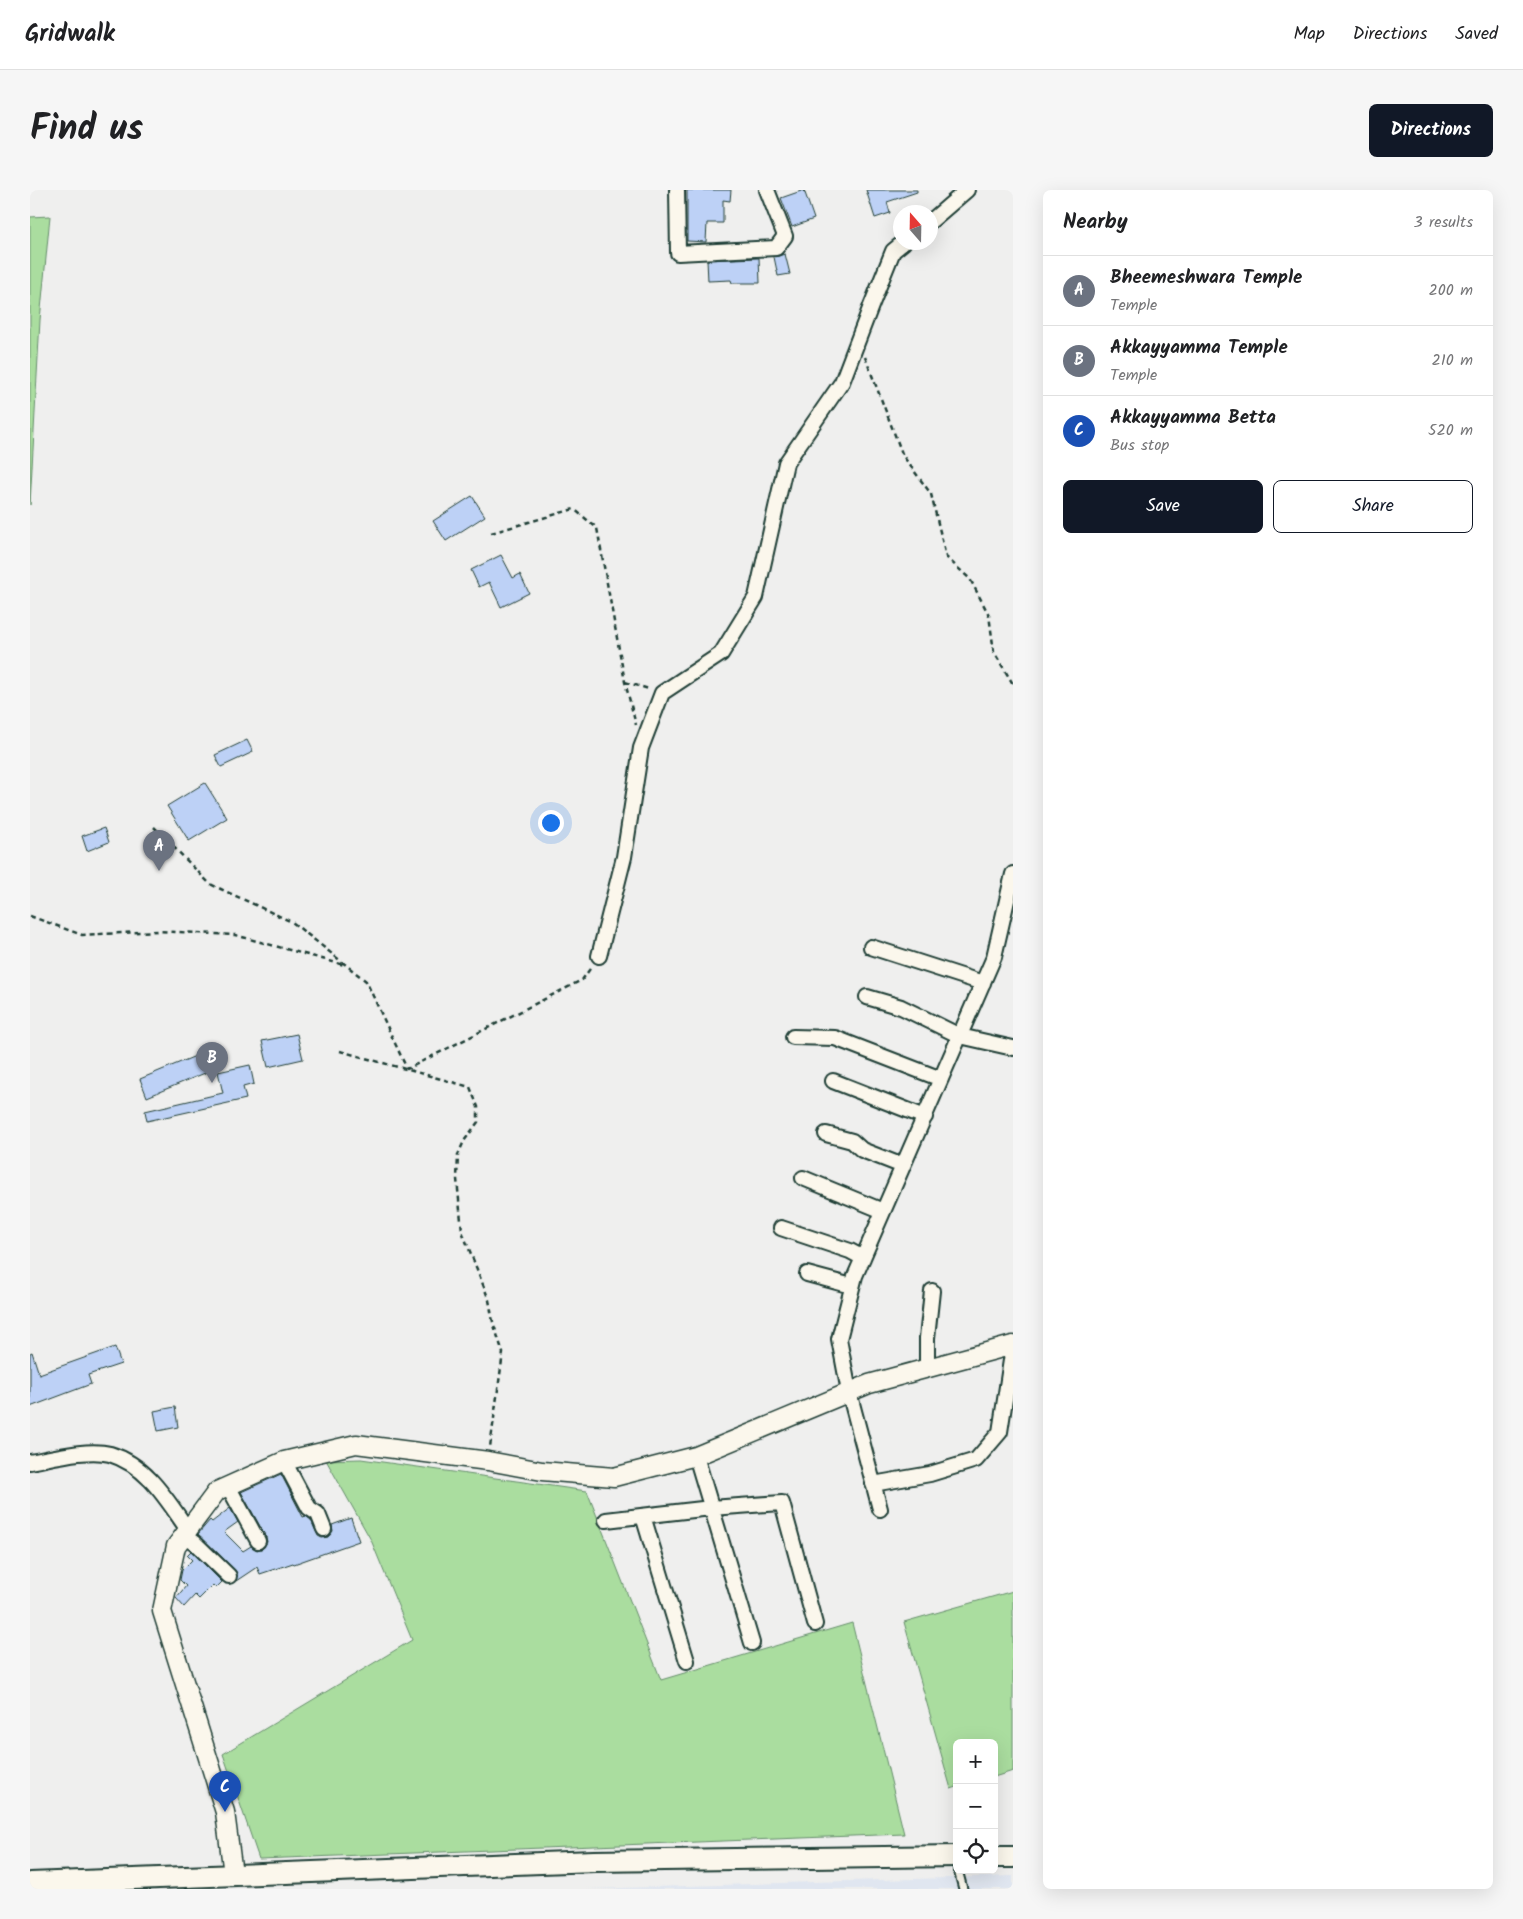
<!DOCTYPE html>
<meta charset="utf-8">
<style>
:root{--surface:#fff;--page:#f6f6f6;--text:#202124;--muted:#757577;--line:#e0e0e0;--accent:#111827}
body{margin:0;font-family:Kalam,sans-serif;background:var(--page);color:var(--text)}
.controls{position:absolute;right:15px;bottom:15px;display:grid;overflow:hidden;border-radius:8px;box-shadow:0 5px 20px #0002}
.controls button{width:45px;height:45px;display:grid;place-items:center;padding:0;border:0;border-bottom:1px solid var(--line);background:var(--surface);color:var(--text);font:25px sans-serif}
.compass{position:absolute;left:863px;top:15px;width:45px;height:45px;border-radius:50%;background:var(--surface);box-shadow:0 5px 20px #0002;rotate:340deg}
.you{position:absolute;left:520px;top:632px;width:18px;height:18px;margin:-12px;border:4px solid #fff;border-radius:50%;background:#1a73e8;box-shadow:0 0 0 8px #1a73e833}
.badge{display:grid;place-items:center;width:32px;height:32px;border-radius:50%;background:var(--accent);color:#fff;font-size:16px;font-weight:700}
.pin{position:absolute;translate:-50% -41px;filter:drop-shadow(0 1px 2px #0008)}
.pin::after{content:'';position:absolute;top:26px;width:18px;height:15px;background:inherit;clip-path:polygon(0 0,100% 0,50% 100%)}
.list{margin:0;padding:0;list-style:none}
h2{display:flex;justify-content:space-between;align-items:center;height:65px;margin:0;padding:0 20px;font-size:21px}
h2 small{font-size:16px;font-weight:400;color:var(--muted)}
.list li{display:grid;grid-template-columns:32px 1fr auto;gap:15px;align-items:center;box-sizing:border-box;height:70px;padding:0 20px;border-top:1px solid var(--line)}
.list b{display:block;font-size:19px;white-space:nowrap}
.list p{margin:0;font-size:16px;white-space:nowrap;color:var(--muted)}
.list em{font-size:16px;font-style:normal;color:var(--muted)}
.actions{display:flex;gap:10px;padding:15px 20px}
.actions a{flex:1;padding:11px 0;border:1px solid var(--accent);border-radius:8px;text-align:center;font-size:18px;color:var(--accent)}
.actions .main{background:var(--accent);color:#fff}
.icon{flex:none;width:28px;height:28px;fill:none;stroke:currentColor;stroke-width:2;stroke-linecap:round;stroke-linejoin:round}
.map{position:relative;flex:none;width:983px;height:1699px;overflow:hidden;border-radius:8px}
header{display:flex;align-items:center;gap:30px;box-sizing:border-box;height:70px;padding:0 25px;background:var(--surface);border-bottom:1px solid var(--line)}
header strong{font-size:24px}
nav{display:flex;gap:28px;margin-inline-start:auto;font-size:18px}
.intro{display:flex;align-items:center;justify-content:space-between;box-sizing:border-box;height:120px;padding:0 30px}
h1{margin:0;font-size:35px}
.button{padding:12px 22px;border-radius:8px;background:var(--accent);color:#fff;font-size:18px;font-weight:700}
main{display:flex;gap:30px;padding:0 30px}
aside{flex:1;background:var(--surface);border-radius:8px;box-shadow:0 5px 20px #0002}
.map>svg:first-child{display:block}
.built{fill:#e0e6f0}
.green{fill:#aadd9f;stroke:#648d6a}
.building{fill:#bdd1f6;stroke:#1f3d34}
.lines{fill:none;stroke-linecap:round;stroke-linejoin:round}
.service-casing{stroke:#1f3d34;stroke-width:11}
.minor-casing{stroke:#1f3d34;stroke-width:18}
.tertiary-casing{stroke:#1f3d34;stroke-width:21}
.secondary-casing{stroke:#1f3d34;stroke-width:24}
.path{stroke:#1f3d34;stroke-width:2.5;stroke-dasharray:5 4;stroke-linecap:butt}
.service{stroke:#fbf7ec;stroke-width:7}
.minor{stroke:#fbf7ec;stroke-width:14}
.tertiary{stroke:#fbf7ec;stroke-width:18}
.secondary{stroke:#fbf7ec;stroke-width:20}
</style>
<header>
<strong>Gridwalk</strong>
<nav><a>Map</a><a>Directions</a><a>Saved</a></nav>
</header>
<div class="intro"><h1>Find us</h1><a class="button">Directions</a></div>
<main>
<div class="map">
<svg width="983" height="1699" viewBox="0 0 983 1699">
<rect width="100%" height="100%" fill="#efefee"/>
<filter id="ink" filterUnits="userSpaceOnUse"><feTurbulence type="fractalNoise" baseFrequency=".02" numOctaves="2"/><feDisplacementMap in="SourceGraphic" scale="10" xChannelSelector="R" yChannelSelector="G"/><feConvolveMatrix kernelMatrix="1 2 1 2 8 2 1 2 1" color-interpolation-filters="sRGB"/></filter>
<g filter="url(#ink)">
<!-- built -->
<path class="built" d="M983 1686V1699H557Z"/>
<!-- green -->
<path class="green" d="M20 26 10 130 0 315V27Z
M331 1269 557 1301 631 1490 822 1433 874 1644 229 1669 193 1564 382 1450 341 1350 296 1270Z
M983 1401V1581L964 1587V1553H927V1597L921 1599 874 1432Z"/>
<!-- building -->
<path class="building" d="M657 0H701L700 11 693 10V33H677L676 52 657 51Z
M774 0 784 29 762 37 751 8Z
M836 0H887V2L857 12 860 23 845 28Z
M755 64 760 84 748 86 744 67Z
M729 68 730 93H702L701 90 678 91 677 70Z
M442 306 455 326 416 351 403 331Z
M471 365 483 388 490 384 499 403 471 417 459 392 449 397 441 380Z
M217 550 223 562 191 577 185 565Z
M175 593 197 628 159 651 137 616Z
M74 638 79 652 57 661 52 646Z
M267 844 273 869 238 877 232 851Z
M180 860 187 878 117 907 110 889Z
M220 875 224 894 213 897 216 909 117 931 115 921 193 903 188 882Z
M85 1157 91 1174 58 1185 61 1194 0 1217V1163L2 1162 9 1184Z
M145 1217 148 1237 128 1241 124 1221Z
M251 1284 273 1327 276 1326 281 1330 288 1346 292 1348 298 1347 303 1341 302 1335 321 1328 329 1351 264 1374 263 1373 230 1384 227 1377 206 1391 207 1384 205 1380 168 1344 180 1330 182 1332 200 1318 208 1332 194 1342 213 1361 221 1356 227 1360 233 1358 237 1352 236 1347 211 1302Z
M161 1361 192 1392 186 1398 183 1395 169 1409 165 1405 154 1417 146 1408 156 1396 150 1390 152 1380 162 1370 157 1365Z"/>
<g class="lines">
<!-- service casing -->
<g class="service-casing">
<path id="service" d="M928 1680 933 1699"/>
</g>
<!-- minor casing -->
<g class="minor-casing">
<path id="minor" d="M647 0 648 63 746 58 755 46 737 0
M901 31 937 0
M841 757 953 793
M569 766 594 667 611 558 632 503 691 464 726 407 756 273 812 192 841 116 863 61 874 52
M837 807 871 817 930 846 983 858
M763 847 805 848 911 889
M803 891 895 927
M796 944 822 951 832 960 873 976
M773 988 853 1021
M751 1038 820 1061 833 1068
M777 1084 822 1096
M897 1178V1148L902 1101
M666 1266 722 1453
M254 1271 279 1318 288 1324 294 1339
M0 1272C22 1268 58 1258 80 1264 117 1275 137 1310 158 1340
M843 1294 900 1284 946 1270 970 1242 983 1157
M198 1296 228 1351
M850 1319 819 1202 809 1149 825 1086 964 767 983 684
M613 1326 657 1471
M576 1330 681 1318 752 1313 785 1434
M154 1345 165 1353 199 1386"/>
</g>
<!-- tertiary casing -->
<g class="tertiary-casing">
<path id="tertiary" d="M203 1684 195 1622 132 1421 146 1356 187 1301 254 1271 326 1254 458 1271 512 1281 584 1287 666 1266 839 1194 983 1155"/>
</g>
<!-- secondary casing -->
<g class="secondary-casing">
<path id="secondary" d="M964 1667H983
M0 1693 564 1671 927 1666"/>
</g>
<!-- path -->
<path class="path" d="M835 167 873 266 901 304 916 367 940 389 959 425 964 462 983 494
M461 343 544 319 567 338 595 492 606 535
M595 492 619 499
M124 637 180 694 262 732 336 791 377 879 552 790 562 776
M0 726 52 745 128 741 205 745 314 775
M310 861 440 897 448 917V932L434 951 428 965 427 989 432 1041 459 1110 463 1132 473 1163 460 1257"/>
<!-- service -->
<use href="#service" class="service"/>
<!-- minor -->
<use href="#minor" class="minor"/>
<!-- tertiary -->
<use href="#tertiary" class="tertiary"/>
<!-- secondary -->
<use href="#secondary" class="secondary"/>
</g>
</g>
</svg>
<div class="controls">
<button>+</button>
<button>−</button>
<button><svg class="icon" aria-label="locate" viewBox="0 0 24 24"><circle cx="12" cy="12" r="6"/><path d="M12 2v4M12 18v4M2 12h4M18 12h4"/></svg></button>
</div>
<svg class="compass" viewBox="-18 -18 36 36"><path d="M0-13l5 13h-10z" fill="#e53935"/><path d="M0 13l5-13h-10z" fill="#757577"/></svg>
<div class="you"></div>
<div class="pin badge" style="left:129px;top:681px;background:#6b7280">A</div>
<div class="pin badge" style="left:182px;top:893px;background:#6b7280">B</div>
<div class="pin badge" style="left:195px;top:1622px;background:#1a4fb4">C</div>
</div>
<aside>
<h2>Nearby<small>3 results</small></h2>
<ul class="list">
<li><span class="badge" style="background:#6b7280">A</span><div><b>Bheemeshwara Temple</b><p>Temple</p></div><em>200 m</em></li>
<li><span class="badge" style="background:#6b7280">B</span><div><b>Akkayyamma Temple</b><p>Temple</p></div><em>210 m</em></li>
<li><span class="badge" style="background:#1a4fb4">C</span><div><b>Akkayyamma Betta</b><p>Bus stop</p></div><em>520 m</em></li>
</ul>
<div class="actions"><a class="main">Save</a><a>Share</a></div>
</aside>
</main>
